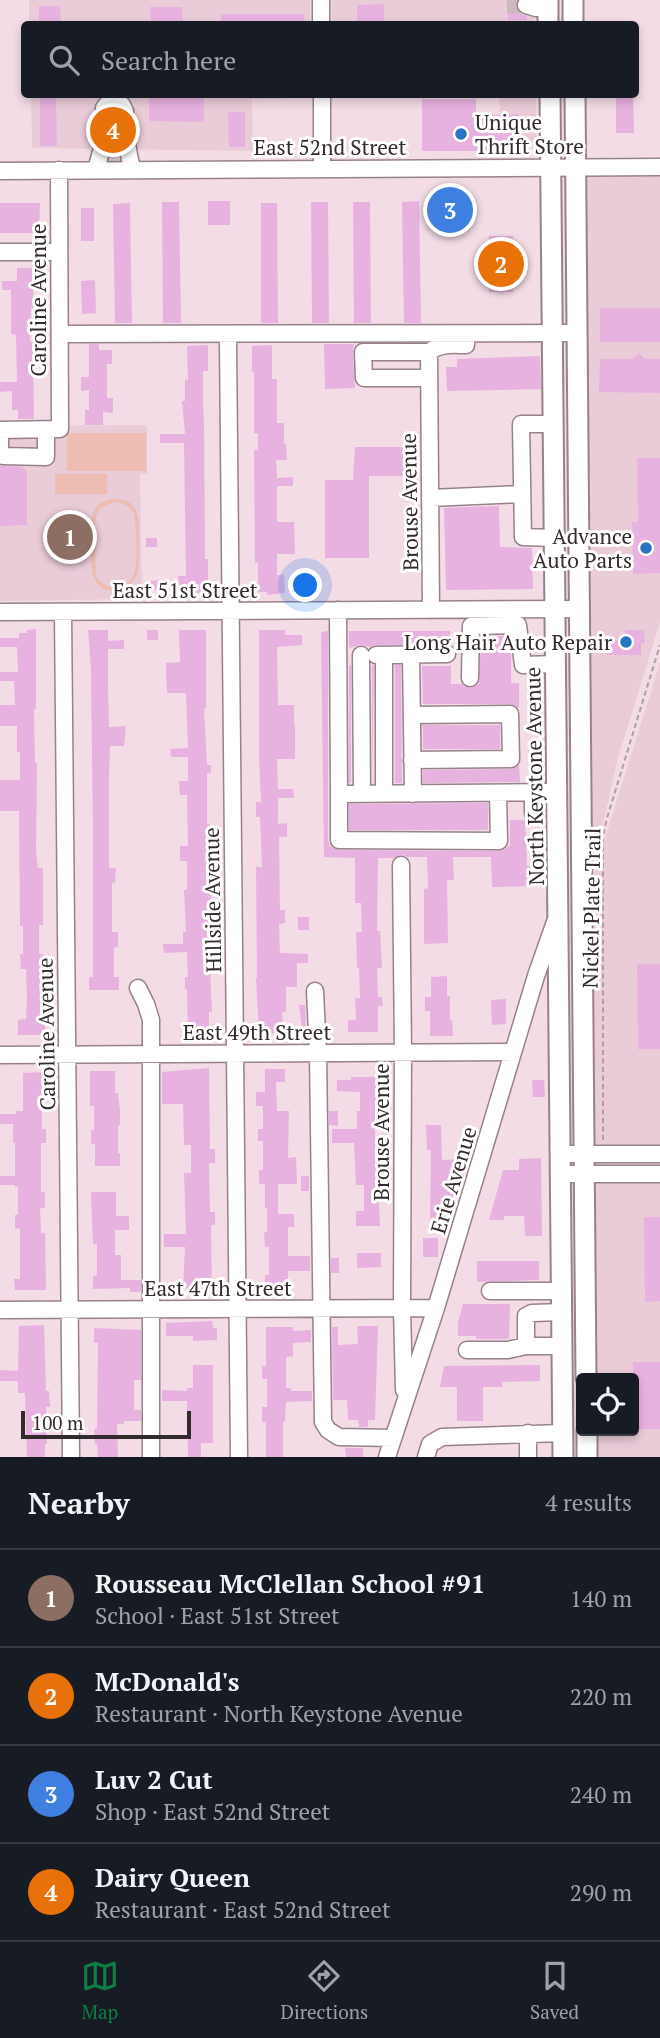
<!DOCTYPE html>
<meta charset="utf-8">
<style>
:root{--surface:#171b24;--page:#20242c;--text:#f1f3f6;--muted:#9ea1a6;--line:#363941;--accent:#0b8043}
body{margin:0;font-family:"PT Serif",serif;background:var(--page);color:var(--text)}
.controls{position:absolute;right:21px;bottom:21px;display:grid;overflow:hidden;border-radius:7px;box-shadow:0 4px 10px #0003}
.controls button{width:63px;height:63px;display:grid;place-items:center;padding:0;border:0;border-bottom:2px solid var(--line);background:var(--surface);color:var(--text);font:35px sans-serif}
.scale{position:absolute;left:21px;bottom:18px;width:170px;box-sizing:border-box;padding-left:7px;border:4px solid #332a2e;border-top:0;font-size:19px;line-height:24px;white-space:nowrap;color:#332a2e;-webkit-text-stroke:5px #fff;paint-order:stroke}
.you{position:absolute;left:306px;top:586px;width:24px;height:24px;margin:-18px;border:5px solid #fff;border-radius:50%;background:#1a73e8;box-shadow:0 0 0 10px #1a73e833}
.badge{display:grid;place-items:center;width:46px;height:46px;border-radius:50%;background:var(--accent);color:#fff;font-size:23px;font-weight:700}
.pin{position:absolute;translate:-50% -50%;border:4px solid #fff;box-shadow:0 2px 7px #0006}
.list{margin:0;padding:0;list-style:none}
h2{display:flex;justify-content:space-between;align-items:center;height:91px;margin:0;padding:0 28px;font-size:30px}
h2 small{font-size:23px;font-weight:400;color:var(--muted)}
.list li{display:grid;grid-template-columns:46px 1fr auto;gap:21px;align-items:center;box-sizing:border-box;height:98px;padding:0 28px;border-top:2px solid var(--line)}
.list b{display:block;font-size:26px;white-space:nowrap}
.list p{margin:0;font-size:23px;white-space:nowrap;color:var(--muted)}
.list em{font-size:23px;font-style:normal;color:var(--muted)}
.icon{flex:none;width:38px;height:38px;fill:none;stroke:currentColor;stroke-width:2;stroke-linecap:round;stroke-linejoin:round}
.map{position:relative;flex:none;width:660px;height:1457px;overflow:hidden}
.search{position:absolute;background:var(--surface);box-shadow:0 4px 10px #0003;left:21px;right:21px;top:21px;height:77px;display:flex;align-items:center;gap:18px;box-sizing:border-box;padding:0 24px;border-radius:7px;color:var(--muted);font-size:26px}
.sheet{height:483px;background:var(--surface)}
nav{display:flex;justify-content:space-around;align-items:center;box-sizing:border-box;height:98px;border-top:2px solid var(--line);background:var(--surface);font-size:19px;color:var(--muted)}
nav a{display:grid;justify-items:center;gap:4px}
nav .on{color:var(--accent)}
.map>svg:first-child{display:block}
.built{fill:#eaccd9}
.green{fill:#edbdb4;fill-rule:evenodd}
.building{fill:#e8b2e0}
.lines{fill:none;stroke-linecap:round;stroke-linejoin:round}
.minor-tunnel{stroke:#cdb8c0;stroke-width:16;stroke-dasharray:16 8;stroke-linecap:butt}
.minor-casing{stroke:#97828b;stroke-width:19}
.major-casing{stroke:#97828b;stroke-width:23}
.path{stroke:#b09ea5;stroke-width:2;stroke-dasharray:5 3.5;stroke-linecap:butt}
.minor{stroke:#fff;stroke-width:16}
.major{stroke:#fff;stroke-width:19}
.poi-dot{fill:#2973c3;stroke:#fff;stroke-width:2.5}
.labels{text-anchor:middle;dominant-baseline:central;stroke-width:6;stroke-linejoin:round;paint-order:stroke}
.poi-label{font-size:21px;fill:#332a2e;stroke:#fff;text-anchor:end}
.street-label{font-size:21px;fill:#332a2e;stroke:#fff}
</style>
<div class="map">
<svg width="660" height="1457" viewBox="0 0 660 1457">
<rect width="100%" height="100%" fill="#f3dce5"/>
<!-- built -->
<path class="built" d="M29 0H310V24H29Z
M331 0H534V24H332Z
M309 94V98L252 99 253 151 32 148 31 95Z
M499 95H536L537 138 525 150H502Z
M581 174H660V622L618 758 598 846 590 848Z
M147 425V474H140L142 599 0 601V426Z
M660 663V1457H595V1431H634V1378H594L593 884 594 873Z"/>
<!-- green -->
<path class="green" d="M67 433H146V471H67Z
M55 474H107V494H55Z
M110 499C141 497 139 519 139 542 139 553 140 564 137 575 130 592 102 599 94 578 89 567 89 516 96 507 100 503 105 500 110 499ZM115 502C125 503 129 506 134 514 136 528 139 564 133 576 130 583 122 587 114 587 106 587 100 582 96 576L95 521 100 508Z"/>
<!-- building -->
<path class="building" d="M507 0H517L516 8 519 13 527 16V20H508Z
M384 4V24H357V5Z
M39 6H60L61 24H39Z
M150 7H182L183 24H151Z
M221 14H304V24H221Z
M40 94H56L57 146H40Z
M616 94H633L634 133H616Z
M149 95H204V122L149 121Z
M422 99H476V112H490V115L519 114V141H499V151H422Z
M228 112H245V147H229Z
M442 200H458V224L442 226Z
M208 201H230V225H208Z
M419 201 421 323H404L402 202Z
M162 202H179L181 323H163Z
M311 202H328L329 323H312Z
M353 202H370L371 323H354Z
M0 203H40L39 233H0Z
M130 203 132 323H115L113 204Z
M261 203H277L278 323H261Z
M81 208H94V241H81Z
M489 236H513V292H489Z
M17 268H33V308H31L30 342H33L34 419H18V410H12V391L0 392V382H17L16 335 11 334V290H2V281H17Z
M95 280 96 313 82 314 81 281Z
M600 308H660V342H600Z
M89 344H99V350H112V364H107V398H113V413L103 412V425H85V410H89V390L81 391V377H89Z
M324 344H354L353 352 355 388 325 389Z
M208 345V371H203V401L204 423 205 559H208V592L194 593V596H185V593H179L178 576H186L184 443H160V434H185L182 401H185V379L188 380 187 346Z
M272 345V379H277V423H284V444H286L287 460H276L277 478 293 477V486H277V522H294L295 554H277V575H284L285 593 267 595V592H258V563H255L254 450H258V433H254V372H252V346Z
M639 353 645 359H660V393L599 392 600 359H632Z
M540 356 541 389 447 391 446 367H457V359Z
M355 447H407V476H369V558H325V480H353Z
M637 458H660V573L633 574 632 522H638Z
M0 466 22 467 27 472V525L0 526Z
M499 506 500 547 532 548 533 589 446 590 444 508Z
M146 538H157V547H146Z
M161 580V590H150V581Z
M36 629V709H34L35 763H37L36 851 38 868H43V925H39V954H43L42 1019H45V1030H42V1035H18V1020L26 1019 27 998 26 969H21L20 954H23V926H20L19 811H0V780H20V752H17V726H0V705H15L14 681H0V672H18L17 647H0V638H19V633H27V630Z
M88 630H108V641L124 640V649H108V687L109 727 126 726 124 746H110L109 775V868H116L115 883 112 882V932H118V947L114 948V977H119V990H89V977H93V842L91 668Z
M147 630H158V640H147Z
M179 630H206V708H204L207 765H211V773L207 774V824H210V838H207L208 889H211L212 932V969H210L212 1012H209V1034H188L187 989H185V977H188L187 952 164 953 163 944H183V932H186L184 890H187V861H180V846H188L187 795H180L179 781H188V757H171L170 749 188 748 186 693H167L166 671V663L180 662Z
M259 630H285V635H302V645L277 647 278 705H294V725H295V759H277L278 789H293L294 798H278V824L287 823V837H279L280 910H285V923L279 924 280 953 308 954V963H297V987H286V1012H282L283 1033 259 1034 256 978H257L256 867H262L260 817H256V802H261L259 752Z
M625 630H644L645 643H641V655H607V640H626Z
M328 631V840L330 846 339 850 500 851 510 846V820H525L527 866H543V886L492 887 491 857H453L454 880H447L448 943 424 944V889L428 888 427 857H408L402 855 394 858H378L377 931H380L382 968H377L378 997H382L383 1006H378V1032H348V1020H356L355 998H360L359 968H357L356 932H362L361 903H355V858L324 857 321 632Z
M349 631H450V644L376 645 369 647 360 645 349 648Z
M481 636H509L511 657V683H519V708L510 704H423L422 666H451V684H462L470 688 479 684Z
M349 665H351V783H349Z
M372 665H374L372 783Z
M395 665H401L402 783H395Z
M423 725H500V749H423Z
M519 765 520 782 423 783V770L511 769Z
M488 803V830H349V804Z
M298 917H309V930H298Z
M637 964H660V1049H638Z
M447 976V997L450 996V1020H452L453 1036H430V1011H425V997H431V977Z
M506 999V1024L492 1025 491 1000Z
M299 1005H305L306 1029H302Z
M209 1068 210 1149H215V1163H209L210 1212H215V1225H211L212 1289H183L185 1247H164V1234H186L184 1173H191V1145H184L183 1104H162V1072Z
M265 1069H285V1082H276L277 1111H289L288 1158 296 1157 297 1184H278V1214H294V1227H288V1256H310V1271H288V1289L265 1290V1275H269V1247H265L264 1232H267V1208H265V1184H259V1170H263V1141H258V1129H263V1106H256V1092H265Z
M90 1071H115V1093H118L120 1112V1125H118V1153H120V1166H95V1144H91V1130H94V1106H90Z
M46 1072 45 1102H42V1129H46V1143H41V1192H45V1208H40L41 1233H45L46 1290H15L14 1279H20V1228L15 1229V1215H18V1187H15V1185H0V1176H15V1143H13V1124H0V1114H16V1111H23V1073Z
M351 1077H379V1100H375V1158H379L380 1185H378L380 1226H356V1211H364V1185H356L354 1143H332V1129H357V1111H360V1092L337 1091V1080H351Z
M532 1080H544L545 1097H533Z
M329 1111H338V1126L329 1125Z
M426 1125H441L442 1160 461 1159V1173H457L458 1198 445 1199V1221H430L431 1150H427Z
M541 1158 542 1236H525L524 1216H504V1220H489L503 1170H519V1159Z
M301 1176H309V1191H301Z
M91 1192H116V1216H129V1230H115V1255H121V1280H141V1292H130V1288L93 1289V1276L97 1275V1244H93Z
M644 1217H660V1301L645 1302Z
M423 1238H438V1257H423Z
M357 1253H381V1267L357 1268Z
M331 1258H339V1273H331Z
M477 1261H539V1280L477 1282Z
M463 1304H510L509 1339H476V1336H458V1322Z
M212 1321 213 1328H217V1340L193 1341V1336H166V1323Z
M44 1325 46 1391H49L50 1407H46L47 1444H45V1457H27L25 1393H18V1381H0V1370L18 1371 19 1326Z
M357 1326H378L375 1420H368V1427H359L358 1420H348L347 1400H333L332 1327H338V1345L358 1344Z
M266 1327H293V1331L311 1330V1342L293 1343V1356L286 1357V1388H291V1391H312V1401L286 1402 285 1422H283V1457H266V1422H262V1407H267V1379H262V1366H266Z
M94 1328 141 1330V1380H134V1410H141V1421H124V1424H117L118 1457H98L97 1444H95L94 1429H97L98 1343H94Z
M633 1362H660V1429H634Z
M193 1365H213V1443H201V1457H188L187 1401H162V1390L187 1391V1388H193Z
M540 1365V1381L502 1382V1387H483V1421H457V1387H440L444 1366Z
M345 1448H363V1457H346Z"/>
<g class="lines">
<!-- minor-tunnel -->
<path class="minor-tunnel" d="M507 6 526 5"/>
<!-- minor casing -->
<g class="minor-casing">
<path id="minor" d="M321 0V24
M526 5 536 8H548
M322 94V168
M96 170 102 148 104 108 108 103 122 105 125 111V134L132 170
M0 171 660 167
M0 252H59
M60 334 577 333
M228 343 239 1457
M429 378H364L363 352H429
M554 424H521L523 537 555 538
M46 430V457L3 456 0 451V430L60 429 59 170
M430 498 522 494
M338 610 339 794
M431 610 429 352C441 343 452 345 466 345V334
M0 612 580 609
M63 612 71 1457
M361 655 362 794
M376 655 447 654
M384 655V794
M411 655 413 794
M470 678 471 626 518 625 523 665 556 664
M412 715 510 714 511 759 412 760
M498 793 499 841 339 840V794L557 792
M533 793V813
M401 865 403 1052 402 1308 404 1390
M138 988 146 1004 151 1020V1457
M315 991 318 1053 323 1422 328 1430 339 1437 393 1438
M0 1055 513 1052
M560 1154H660
M560 1174H660
M490 1291H561
M0 1310 436 1308
M526 1346H562
M467 1350H508L526 1346V1316L532 1313 562 1312
M528 1433V1457
M387 1457 436 1308 536 976 555 922
M426 1457 430 1444 442 1437 563 1433"/>
</g>
<!-- major casing -->
<g class="major-casing">
<path id="major" d="M548 0V24
M573 0V24
M550 94 563 1457
M575 94 586 1378
M587 1431V1457"/>
</g>
<!-- path -->
<path class="path" d="M603 1140V836L607 818 660 645"/>
<!-- minor -->
<use href="#minor" class="minor"/>
<!-- major -->
<use href="#major" class="major"/>
</g>
<!-- markers -->
<g class="poi-dot">
<circle cx="461" cy="134" r="7"/>
<circle cx="646" cy="548" r="7"/>
<circle cx="626" cy="642" r="7"/>
</g>
<g class="labels">
<!-- poi labels -->
<g class="poi-label">
<text x="475" y="122" text-anchor="start">Unique<tspan x="475" dy="24">Thrift Store</tspan></text>
<text x="632" y="536">Advance<tspan x="632" dy="24">Auto Parts</tspan></text>
<text x="612" y="642">Long Hair Auto Repair</text>
</g>
<!-- street labels -->
<g class="street-label">
<text x="330" y="147">East 52nd Street</text>
<text transform="translate(38 300) rotate(-90)">Caroline Avenue</text>
<text transform="translate(409 502) rotate(-91)">Brouse Avenue</text>
<text x="185" y="590">East 51st Street</text>
<text transform="translate(534 776) rotate(-91)">North Keystone Avenue</text>
<text transform="translate(212 900) rotate(-91)">Hillside Avenue</text>
<text transform="translate(591 908) rotate(-89)">Nickel Plate Trail</text>
<text x="257" y="1032">East 49th Street</text>
<text transform="translate(46 1034) rotate(-91)">Caroline Avenue</text>
<text transform="translate(381 1132) rotate(-90)">Brouse Avenue</text>
<text transform="translate(453 1180) rotate(-73)">Erie Avenue</text>
<text x="218" y="1288">East 47th Street</text>
</g>
</g>
</svg>
<div class="controls">
<button><svg class="icon" aria-label="locate" viewBox="0 0 24 24"><circle cx="12" cy="12" r="6"/><path d="M12 2v4M12 18v4M2 12h4M18 12h4"/></svg></button>
</div>
<div class="scale">100 m</div>
<div class="you"></div>
<div class="pin badge" style="left:70px;top:537px;background:#8d6e63">1</div>
<div class="pin badge" style="left:501px;top:264px;background:#e8710a">2</div>
<div class="pin badge" style="left:450px;top:210px;background:#3f7fe0">3</div>
<div class="pin badge" style="left:113px;top:130px;background:#e8710a">4</div>
<div class="search"><svg class="icon" aria-label="search" viewBox="0 0 24 24"><circle cx="10" cy="10" r="6"/><path d="M15 15l6 6"/></svg>Search here</div>
</div>
<section class="sheet">
<h2>Nearby<small>4 results</small></h2>
<ul class="list">
<li><span class="badge" style="background:#8d6e63">1</span><div><b>Rousseau McClellan School #91</b><p>School · East 51st Street</p></div><em>140 m</em></li>
<li><span class="badge" style="background:#e8710a">2</span><div><b>McDonald's</b><p>Restaurant · North Keystone Avenue</p></div><em>220 m</em></li>
<li><span class="badge" style="background:#3f7fe0">3</span><div><b>Luv 2 Cut</b><p>Shop · East 52nd Street</p></div><em>240 m</em></li>
<li><span class="badge" style="background:#e8710a">4</span><div><b>Dairy Queen</b><p>Restaurant · East 52nd Street</p></div><em>290 m</em></li>
</ul>
</section>
<nav>
<a class="on"><svg class="icon" aria-label="map" viewBox="0 0 24 24"><path d="M3 6l6-2 6 2 6-2v14l-6 2-6-2-6 2zM9 4v14M15 6v14"/></svg>Map</a>
<a><svg class="icon" aria-label="directions" viewBox="0 0 24 24"><path d="M12 3l9 9-9 9-9-9zM9 14v-3h6M13 9l2 2-2 2"/></svg>Directions</a>
<a><svg class="icon" aria-label="saved" viewBox="0 0 24 24"><path d="M7 4h10v16l-5-4-5 4z"/></svg>Saved</a>
</nav>
